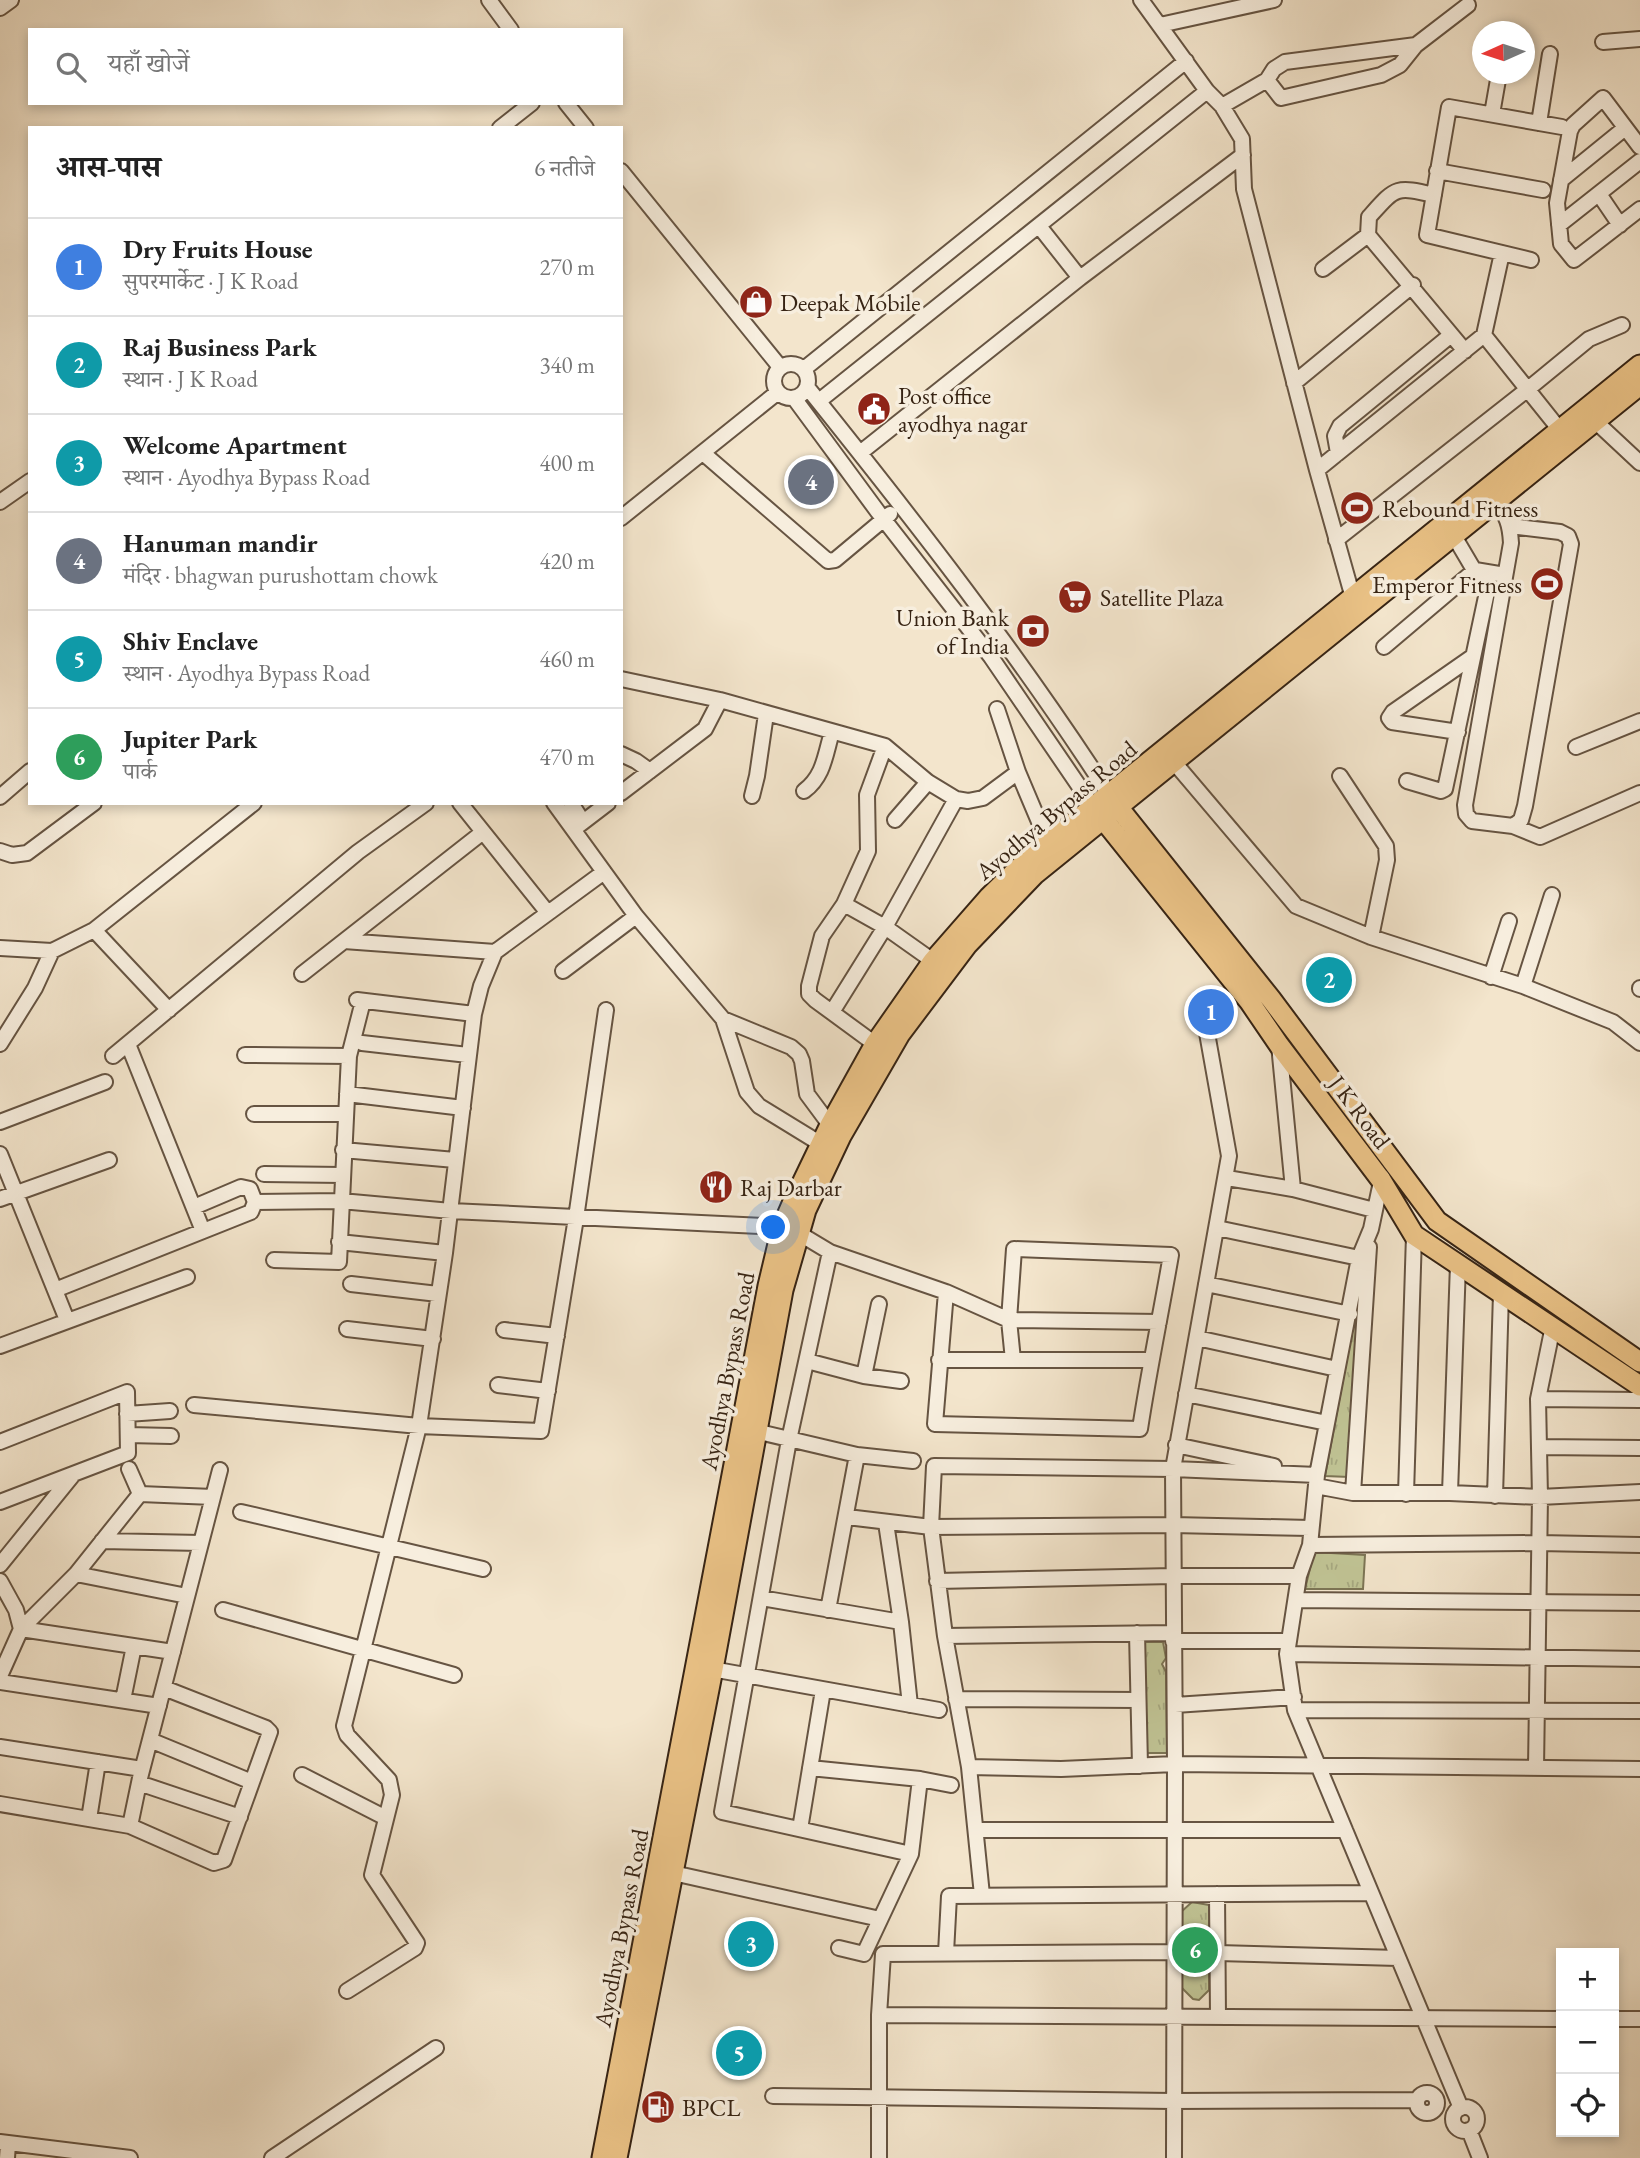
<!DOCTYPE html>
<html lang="hi">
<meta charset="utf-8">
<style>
:root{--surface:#fff;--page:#f2f2f2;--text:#222;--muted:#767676;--line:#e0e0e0;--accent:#8f2418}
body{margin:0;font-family:"EB Garamond","Noto Serif Devanagari",serif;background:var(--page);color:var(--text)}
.controls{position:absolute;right:21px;bottom:21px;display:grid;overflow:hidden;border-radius:0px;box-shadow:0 4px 10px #0003}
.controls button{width:63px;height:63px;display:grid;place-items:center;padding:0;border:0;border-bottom:2px solid var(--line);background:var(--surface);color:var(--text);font:35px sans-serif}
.compass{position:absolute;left:1472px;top:21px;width:63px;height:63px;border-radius:50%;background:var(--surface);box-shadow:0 4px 10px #0003;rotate:267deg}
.you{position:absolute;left:774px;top:1228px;width:24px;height:24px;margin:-18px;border:5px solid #fff;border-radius:50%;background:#1a73e8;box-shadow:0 0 0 10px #1a73e833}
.badge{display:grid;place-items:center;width:46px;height:46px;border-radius:50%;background:var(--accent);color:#fff;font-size:23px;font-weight:700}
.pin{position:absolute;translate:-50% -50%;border:4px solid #fff;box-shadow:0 2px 7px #0006}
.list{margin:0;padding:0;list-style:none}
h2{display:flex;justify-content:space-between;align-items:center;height:91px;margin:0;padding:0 28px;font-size:30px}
h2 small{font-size:23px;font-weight:400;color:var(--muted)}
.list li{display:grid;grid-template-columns:46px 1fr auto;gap:21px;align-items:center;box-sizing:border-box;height:98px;padding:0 28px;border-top:2px solid var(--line)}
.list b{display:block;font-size:26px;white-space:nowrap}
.list p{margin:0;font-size:23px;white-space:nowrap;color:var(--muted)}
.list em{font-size:23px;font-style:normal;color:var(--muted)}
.icon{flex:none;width:38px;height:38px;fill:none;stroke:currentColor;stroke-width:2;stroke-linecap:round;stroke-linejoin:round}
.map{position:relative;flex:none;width:1640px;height:2158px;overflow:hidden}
.search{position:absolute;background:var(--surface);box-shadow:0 4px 10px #0003;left:28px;top:28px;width:595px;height:77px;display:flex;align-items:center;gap:18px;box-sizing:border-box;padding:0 24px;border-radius:0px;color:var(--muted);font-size:26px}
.panel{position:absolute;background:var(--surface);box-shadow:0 4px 10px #0003;left:28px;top:126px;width:595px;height:679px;border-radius:0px}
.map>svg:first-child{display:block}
.park{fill:url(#park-tufts);stroke:#7c7454;stroke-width:2}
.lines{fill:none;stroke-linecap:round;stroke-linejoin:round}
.minor-casing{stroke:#665442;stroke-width:18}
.major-casing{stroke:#372414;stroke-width:23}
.minor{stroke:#f7eede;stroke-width:14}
.major{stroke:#eac286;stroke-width:19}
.labels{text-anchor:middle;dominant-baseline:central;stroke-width:7;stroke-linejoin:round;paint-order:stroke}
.poi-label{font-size:24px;fill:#372414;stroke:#f7eede;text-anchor:start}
.street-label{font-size:24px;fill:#372414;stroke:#f7eede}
</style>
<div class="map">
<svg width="1640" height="2158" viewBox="0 0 1640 2158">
<defs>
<pattern id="park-tufts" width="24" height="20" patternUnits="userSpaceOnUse" patternTransform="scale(1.75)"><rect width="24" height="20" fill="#c0c394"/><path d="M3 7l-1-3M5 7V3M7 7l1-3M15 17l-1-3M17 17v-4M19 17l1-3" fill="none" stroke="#a6a77f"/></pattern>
</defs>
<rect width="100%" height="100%" fill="#f3e5cc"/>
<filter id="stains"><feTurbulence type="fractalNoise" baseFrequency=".00286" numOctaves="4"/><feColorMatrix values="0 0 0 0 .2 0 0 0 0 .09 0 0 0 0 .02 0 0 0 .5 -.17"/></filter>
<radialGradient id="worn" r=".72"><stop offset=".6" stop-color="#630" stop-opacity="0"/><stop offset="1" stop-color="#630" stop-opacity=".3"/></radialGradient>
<!-- park -->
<path class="park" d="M1364 1268 1349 1477 1325 1476Z
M1314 1552 1365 1555 1363 1589H1305Z
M1145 1642H1163L1166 1658 1162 1664 1166 1672 1167 1753H1142L1140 1669 1145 1658 1141 1650Z
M1192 1902 1209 1905V1990L1199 2000 1193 1999 1182 1988 1181 1912Z"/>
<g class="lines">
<!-- minor casing -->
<g class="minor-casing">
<path id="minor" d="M489 0 511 30
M1141 0 1207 91 1222 106 1242 139 1244 189 1317 470 1355 605
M0 8 11 0
M1160 25 1274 0
M1603 42 1640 39
M1267 80 1281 98 1381 75 1400 65 1416 45
M566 103 586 128
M1222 106 1267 80 1274 69 1285 62 1416 45 1468 5
M1492 114 1499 74
M1539 123 1550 54
M500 128 532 103
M1640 147 1603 98 1573 125 1570 131 1557 203 1561 244 1574 260 1640 209
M621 171 780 367
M1437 171 1543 190
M1561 180 1625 128
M1599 194 1620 225
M1434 195C1395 186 1396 187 1369 217L1368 235 1465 351
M1559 225 1640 161
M1039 226 1080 278
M1531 260 1427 235 1449 107 1562 127
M1323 269 1368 235
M1484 335 1560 430
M774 381a17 17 0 1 1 34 0a17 17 0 1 1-34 0Z
M804 369 1186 61
M1294 383 1413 285
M807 387C913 519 1018 653 1110 796
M794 398 878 512 991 657 1094 808
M819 401 1207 91
M1595 421 1640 463
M703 453 828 561 835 560 890 514
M860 453 1080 278 1243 155
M1338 453 1335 436 1340 426 1451 335
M1317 470 1484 335 1502 253
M0 502 30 481
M1495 502C1507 515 1510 525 1511 543L1465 805 1466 814 1472 821 1513 826 1521 820 1525 806 1571 544 1568 536 1560 532 1510 526
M621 518 778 392
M1336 540 1528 389 1589 339 1622 325
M1384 647 1475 570 1505 575
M621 679 720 700 885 746 928 782 956 799 968 801 983 798 1018 772
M997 709 1018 772 1048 843
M1458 732 1392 722 1389 718 1393 712 1472 657
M1576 747 1640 721
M621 754 636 761 650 771
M1173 761 1296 906 1371 937 1523 986 1613 1022 1640 1043
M1340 776 1386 846 1387 860 1371 937
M1407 781 1441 791 1445 789 1487 592 1454 536
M804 791C824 776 825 755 832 732
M621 793 705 729 720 700
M752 796 757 776 766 714
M0 797 30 771
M460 803 548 913
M554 803 636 916 723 1019 747 1092 759 1106 821 1144
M571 803 583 822
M895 820 928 782
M1513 826 1540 837 1640 793
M574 829 608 803
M0 851 12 855 27 853 94 803
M844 904 885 927 933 961
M94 930 169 1010
M344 941 495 952
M0 948 52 951 94 930 254 803
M563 971 636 916
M302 974 483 832
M1491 977 1509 921
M1523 986 1552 895
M1640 988V989
M357 1000 474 1014
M832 1012 885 927 956 799
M723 1019 791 1047 799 1054 802 1061 807 1094 830 1125
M362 1043 468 1055
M0 1044 35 988 52 951
M128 1044 203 1231
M875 1044 815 1000 809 994V986L822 936 844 904 868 851 867 795 885 746
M1279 1045 1293 1189
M245 1055 349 1056
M113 1056 358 852 426 803
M347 1094 463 1108
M254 1114H345
M0 1122 105 1082
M343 1150 455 1160
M0 1154 67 1320
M264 1174 342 1175
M1382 1177 1371 1229 1359 1258 1317 1475 1310 1545 1299 1576 1287 1654 1295 1710 1461 2108
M1227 1178 1293 1189 1374 1210
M0 1199 109 1160
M255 1202 341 1201 451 1211 782 1227 800 1234 830 1252 946 1292 1009 1320 1159 1322
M1217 1228 1359 1258
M339 1242 445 1253
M830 1252 789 1440 722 1812 911 1854
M274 1260 339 1262 349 1056 363 1001
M351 1284 438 1294
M1206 1284 1350 1314
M55 1290 251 1212 255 1202 250 1189 241 1187 194 1207
M946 1292 935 1424 1140 1429C1149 1370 1161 1313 1171 1255L1014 1249 1009 1320 1013 1360
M347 1329 433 1339
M504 1330 557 1336
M1197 1338 1337 1369
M0 1346 187 1277
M939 1360H1150
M807 1361 864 1376 901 1381
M864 1376 879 1304
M498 1385 548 1391
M1186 1394 1327 1423
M1538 1399 1640 1400
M194 1405 419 1426 541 1431 576 1218 606 1010
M127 1414 170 1411
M755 1431 857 1455 913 1461
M128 1435 171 1436
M0 1442 127 1392 128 1453 0 1502
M1176 1445 1274 1466
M1539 1447 1640 1448
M129 1469 140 1494
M1316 1486 1353 1493H1450L1540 1497 1640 1492
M1353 1493 1369 1247
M1450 1493 1458 1264
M1406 1494 1414 1235
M1495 1496 1501 1293
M241 1512 483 1569
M847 1517 931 1527 1173 1525 1310 1528
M886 1523 901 1622 910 1705
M102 1541 201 1543
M1310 1545 1539 1543 1640 1545
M0 1565 72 1476
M76 1574 187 1596
M0 1581 16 1610 21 1629 0 1676
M937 1581 1173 1576H1299
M761 1598 901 1622
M1296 1600 1640 1603
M223 1610 454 1675
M828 1610 857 1455
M21 1629 76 1574 140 1494 213 1497
M21 1629 173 1652
M1137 1633 1140 1766
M945 1636 1173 1633
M1173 1641H1289
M1287 1654 1640 1659
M706 1668 939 1710
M0 1682 159 1706
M956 1699 1138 1700
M123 1700 134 1646
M1175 1705 1294 1697
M1295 1710 1640 1711
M150 1740 252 1782
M0 1747 142 1769
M969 1767 1061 1769 1175 1764 1640 1769
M810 1768 920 1779 951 1785
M1536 1768 1540 1497 1538 1399 1553 1326
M302 1775 386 1818
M139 1783 240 1817
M0 1804 130 1826 214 1863 224 1860 270 1732 266 1728 164 1688
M89 1819 98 1762
M130 1826 140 1778 220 1470
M800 1829 823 1690
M977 1830H1345
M673 1873 880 1919
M1217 1894 1218 2017
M982 1895 969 1767 945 1636 931 1527 934 1466 1173 1469 1317 1475
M839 1948 864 1954 911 1854 920 1779
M946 1953 949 1896 1371 1893
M1218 1953 1398 1958
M347 1991 415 1948 417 1943 372 1875 392 1795 389 1780 347 1735 344 1726 419 1426 445 1253 474 1014 481 986 495 952 604 872
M879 2015 1561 2019
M1614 2019H1640
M1417 2103a10 10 0 1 1 20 0a10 10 0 1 1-20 0Z
M773 2096 1173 2101 1417 2100
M1453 2119a12 12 0 1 1 24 0a12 12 0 1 1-24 0Z
M1469 2130 1480 2158
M0 2142 130 2158
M7 2158 8 2144
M272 2158 436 2048
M879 2158V2015L883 1954 1173 1952
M1174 2158 1175 1764 1173 1469 1229 1156 1207 1033"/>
</g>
<!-- major casing -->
<g class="major-casing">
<path id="major" d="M1110 797 1271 999 1437 1221 1640 1362
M1095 809 1249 1001 1279 1045 1381 1180 1414 1235 1640 1386
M602 2158 768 1286 782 1227 792 1204 830 1125 875 1044 933 961 989 897 1025 862 1640 365
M617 2158 713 1669 783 1290 806 1210 841 1136 900 1034 967 945 1035 874 1640 385"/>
</g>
<!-- minor -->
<use href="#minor" class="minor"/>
<!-- major -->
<use href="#major" class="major"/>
</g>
<!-- icons -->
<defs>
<g id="shop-disc" transform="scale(1.75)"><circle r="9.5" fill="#8f2418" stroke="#f7eede"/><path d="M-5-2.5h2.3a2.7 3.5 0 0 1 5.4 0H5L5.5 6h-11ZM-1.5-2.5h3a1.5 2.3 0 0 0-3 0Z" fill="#fff"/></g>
<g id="civic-disc" transform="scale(1.75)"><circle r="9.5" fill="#8f2418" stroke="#f7eede"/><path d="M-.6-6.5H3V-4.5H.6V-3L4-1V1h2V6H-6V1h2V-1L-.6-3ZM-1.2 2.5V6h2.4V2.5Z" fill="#fff"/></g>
<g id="stadium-disc" transform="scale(1.75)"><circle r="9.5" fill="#8f2418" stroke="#f7eede"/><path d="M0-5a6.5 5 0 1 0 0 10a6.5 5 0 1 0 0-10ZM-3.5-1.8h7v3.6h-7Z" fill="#fff"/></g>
<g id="supermarket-disc" transform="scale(1.75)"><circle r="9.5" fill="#8f2418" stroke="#f7eede"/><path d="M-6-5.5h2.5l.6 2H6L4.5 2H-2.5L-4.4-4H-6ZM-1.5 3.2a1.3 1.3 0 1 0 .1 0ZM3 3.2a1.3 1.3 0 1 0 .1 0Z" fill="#fff"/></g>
<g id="bank-disc" transform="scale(1.75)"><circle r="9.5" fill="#8f2418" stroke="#f7eede"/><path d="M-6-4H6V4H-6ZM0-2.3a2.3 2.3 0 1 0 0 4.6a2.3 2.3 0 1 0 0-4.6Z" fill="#fff"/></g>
<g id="restaurant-disc" transform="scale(1.75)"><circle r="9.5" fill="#8f2418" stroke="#f7eede"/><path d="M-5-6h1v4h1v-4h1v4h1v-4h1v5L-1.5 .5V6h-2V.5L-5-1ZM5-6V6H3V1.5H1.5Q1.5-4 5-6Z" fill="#fff"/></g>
<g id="fuel-disc" transform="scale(1.75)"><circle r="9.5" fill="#8f2418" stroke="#f7eede"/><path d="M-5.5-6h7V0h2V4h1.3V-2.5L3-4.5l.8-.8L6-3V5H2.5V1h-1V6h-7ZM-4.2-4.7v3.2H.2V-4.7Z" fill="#fff"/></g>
</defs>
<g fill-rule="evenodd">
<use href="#shop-disc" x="756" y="302"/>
<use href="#civic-disc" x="874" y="409"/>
<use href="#stadium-disc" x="1357" y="508"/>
<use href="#stadium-disc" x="1547" y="584"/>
<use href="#supermarket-disc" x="1075" y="597"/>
<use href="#bank-disc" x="1033" y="631"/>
<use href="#restaurant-disc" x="716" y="1187"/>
<use href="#fuel-disc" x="658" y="2107"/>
</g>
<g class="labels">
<!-- poi labels -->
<g class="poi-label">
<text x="780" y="302">Deepak Mobile</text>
<text x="898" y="395">Post office<tspan x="898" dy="28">ayodhya nagar</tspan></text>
<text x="1382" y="508">Rebound Fitness</text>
<text x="1522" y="584" text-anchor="end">Emperor Fitness</text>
<text x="1100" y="597">Satellite Plaza</text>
<text x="1009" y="617" text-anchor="end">Union Bank<tspan x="1009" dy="28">of India</tspan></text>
<text x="740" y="1187">Raj Darbar</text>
<text x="682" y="2107">BPCL</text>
</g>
<!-- street labels -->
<g class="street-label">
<text transform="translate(1056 810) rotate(-40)">Ayodhya Bypass Road</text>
<text transform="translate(1360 1112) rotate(53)">J K Road</text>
<text transform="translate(727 1371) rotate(-79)">Ayodhya Bypass Road</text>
<text transform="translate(621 1928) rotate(-79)">Ayodhya Bypass Road</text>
</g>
</g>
<rect width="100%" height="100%" filter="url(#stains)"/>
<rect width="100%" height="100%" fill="url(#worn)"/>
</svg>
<div class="controls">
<button>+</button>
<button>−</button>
<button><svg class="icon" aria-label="locate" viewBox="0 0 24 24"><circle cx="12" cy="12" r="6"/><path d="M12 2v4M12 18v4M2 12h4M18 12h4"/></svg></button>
</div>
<svg class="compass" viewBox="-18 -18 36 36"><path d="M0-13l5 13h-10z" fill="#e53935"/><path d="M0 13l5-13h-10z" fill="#767676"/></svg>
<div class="you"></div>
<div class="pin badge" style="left:1211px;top:1012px;background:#3f7fe0">1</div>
<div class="pin badge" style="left:1329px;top:980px;background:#0f9aa8">2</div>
<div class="pin badge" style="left:751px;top:1944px;background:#0f9aa8">3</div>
<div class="pin badge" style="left:811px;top:482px;background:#6b7280">4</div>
<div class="pin badge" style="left:739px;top:2053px;background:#0f9aa8">5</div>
<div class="pin badge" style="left:1195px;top:1950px;background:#2e9e5b">6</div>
<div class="search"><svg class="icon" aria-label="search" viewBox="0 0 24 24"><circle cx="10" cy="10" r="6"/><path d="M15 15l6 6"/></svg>यहाँ खोजें</div>
<section class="panel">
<h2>आस-पास<small>6 नतीजे</small></h2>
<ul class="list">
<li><span class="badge" style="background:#3f7fe0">1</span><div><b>Dry Fruits House</b><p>सुपरमार्केट · J K Road</p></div><em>270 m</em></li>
<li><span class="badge" style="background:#0f9aa8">2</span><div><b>Raj Business Park</b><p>स्थान · J K Road</p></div><em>340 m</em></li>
<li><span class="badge" style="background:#0f9aa8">3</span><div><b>Welcome Apartment</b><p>स्थान · Ayodhya Bypass Road</p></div><em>400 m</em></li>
<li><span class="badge" style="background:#6b7280">4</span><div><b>Hanuman mandir</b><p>मंदिर · bhagwan purushottam chowk</p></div><em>420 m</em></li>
<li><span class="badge" style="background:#0f9aa8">5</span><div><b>Shiv Enclave</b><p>स्थान · Ayodhya Bypass Road</p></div><em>460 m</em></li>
<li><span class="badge" style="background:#2e9e5b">6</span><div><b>Jupiter Park</b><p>पार्क</p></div><em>470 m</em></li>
</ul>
</section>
</div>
